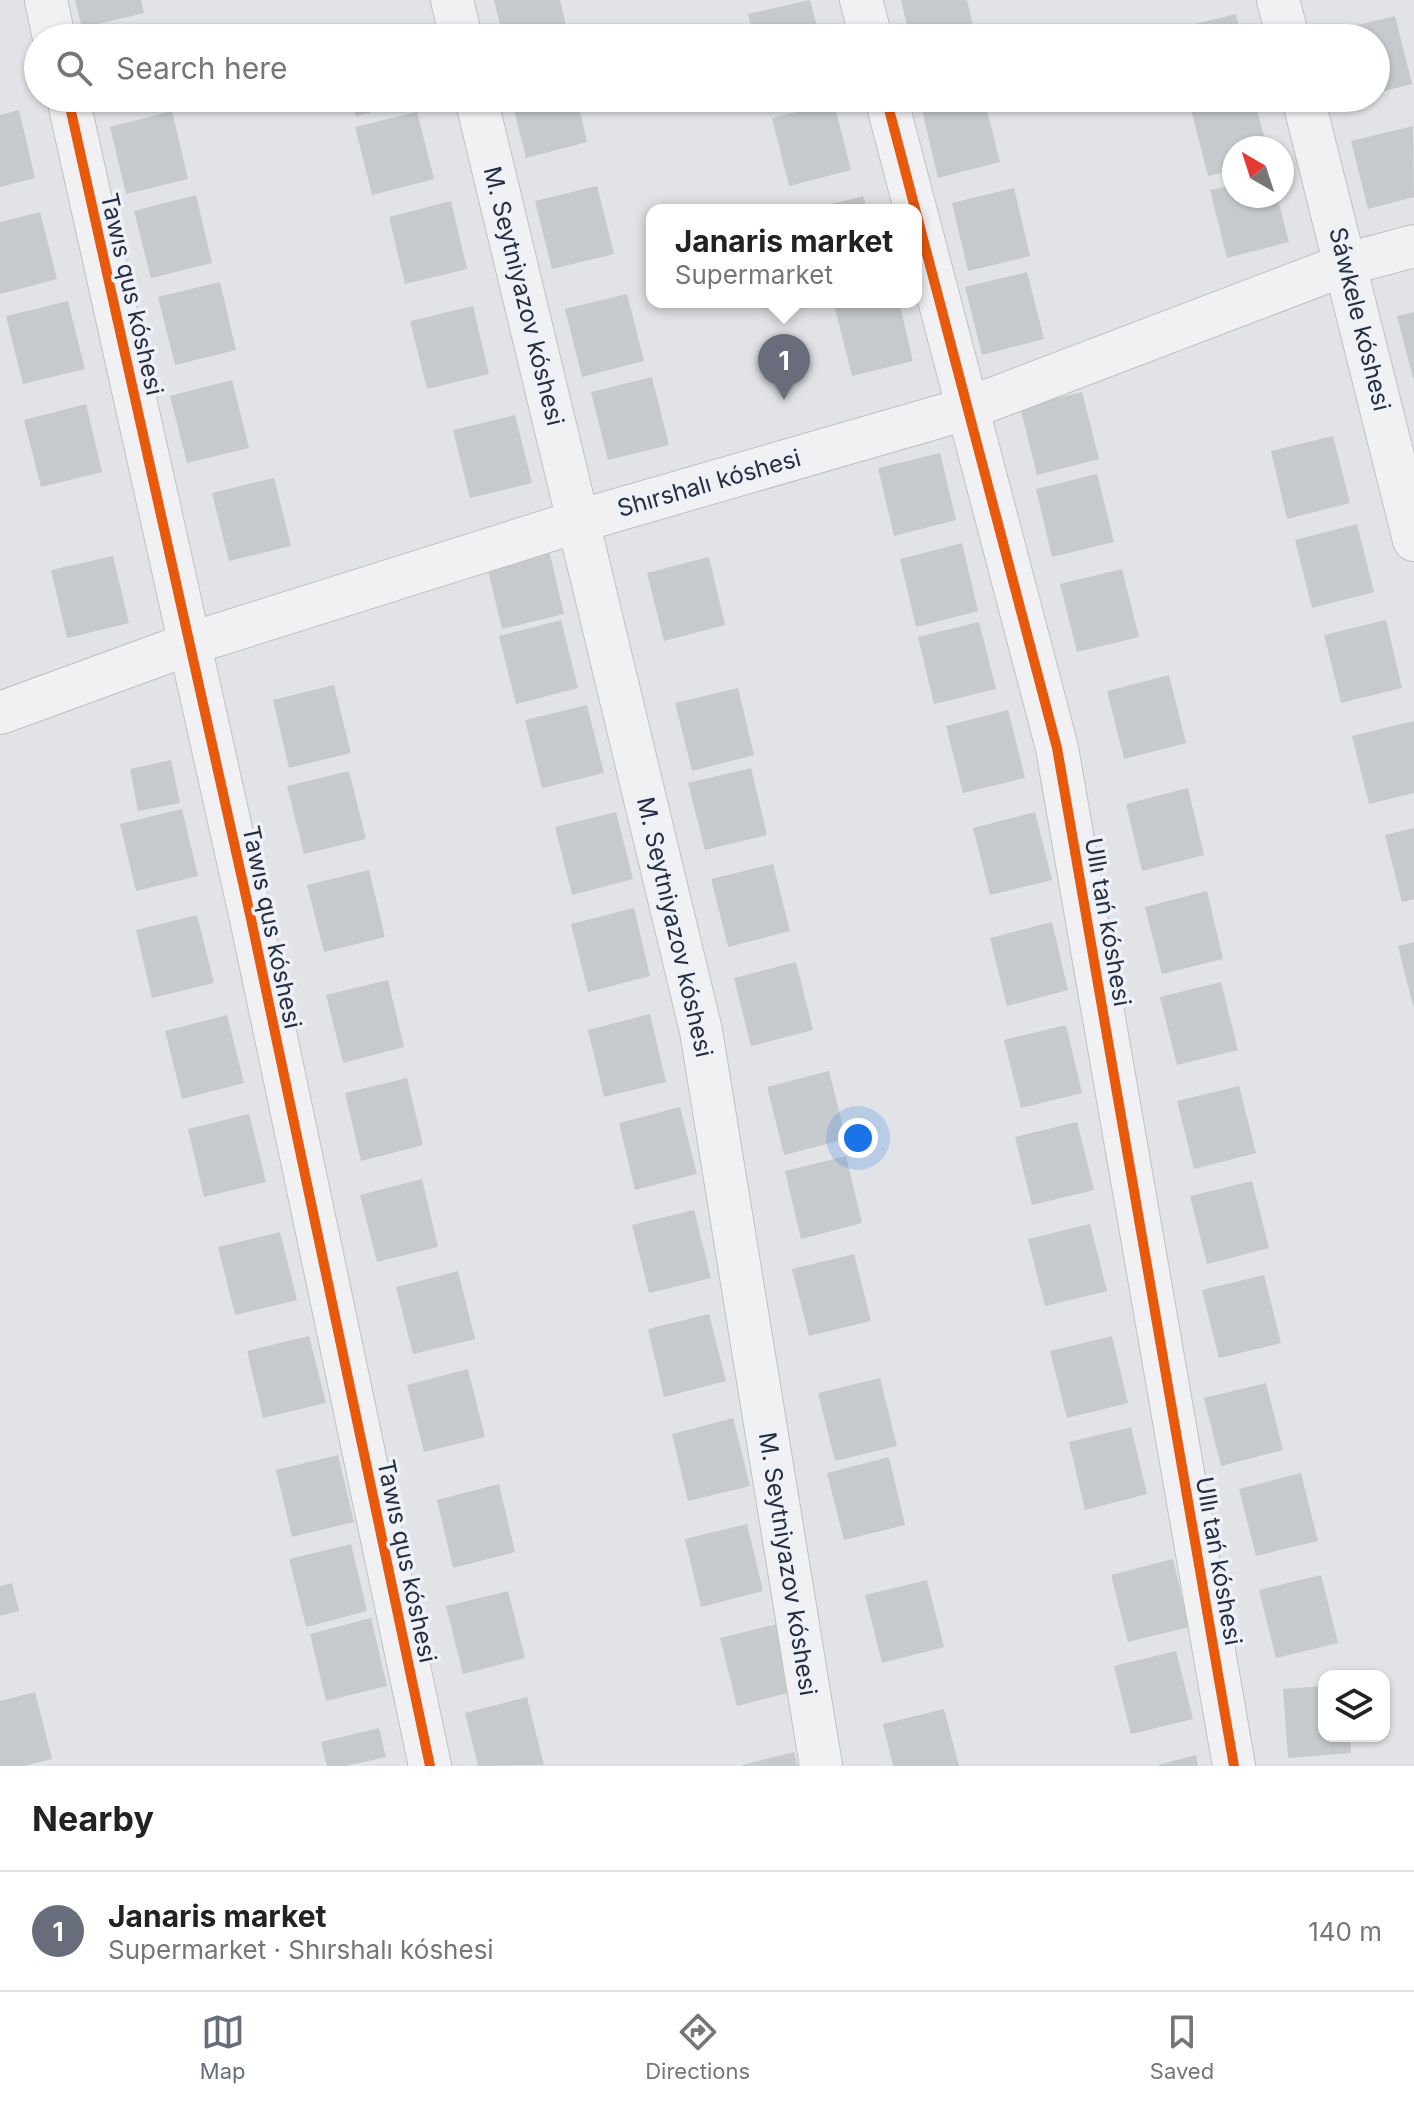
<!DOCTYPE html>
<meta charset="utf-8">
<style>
:root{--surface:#fff;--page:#f2f2f2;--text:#222;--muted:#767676;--line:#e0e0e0;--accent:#676d7b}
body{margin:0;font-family:Inter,sans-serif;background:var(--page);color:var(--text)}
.controls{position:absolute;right:24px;bottom:24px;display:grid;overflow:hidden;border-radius:16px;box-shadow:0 2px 6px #0004}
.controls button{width:72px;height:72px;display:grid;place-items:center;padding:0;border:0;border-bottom:2px solid var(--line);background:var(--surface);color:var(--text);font:40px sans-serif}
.compass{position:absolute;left:1222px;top:136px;width:72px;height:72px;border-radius:50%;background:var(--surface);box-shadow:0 2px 6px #0004;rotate:321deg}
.you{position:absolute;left:858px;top:1138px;width:28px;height:28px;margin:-20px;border:6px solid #fff;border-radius:50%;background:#1a73e8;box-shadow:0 0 0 12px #1a73e833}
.badge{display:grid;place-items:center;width:52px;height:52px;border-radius:50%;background:var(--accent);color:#fff;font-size:26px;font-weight:700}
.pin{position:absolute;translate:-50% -66px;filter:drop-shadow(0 2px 4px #0008)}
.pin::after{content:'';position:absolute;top:42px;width:28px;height:24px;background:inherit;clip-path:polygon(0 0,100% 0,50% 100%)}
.popup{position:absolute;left:646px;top:204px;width:276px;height:104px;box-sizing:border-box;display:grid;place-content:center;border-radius:16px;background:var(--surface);filter:drop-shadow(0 2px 6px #0005);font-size:26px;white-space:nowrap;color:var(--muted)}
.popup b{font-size:30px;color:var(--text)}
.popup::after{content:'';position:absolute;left:50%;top:100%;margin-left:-16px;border:16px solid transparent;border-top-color:var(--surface)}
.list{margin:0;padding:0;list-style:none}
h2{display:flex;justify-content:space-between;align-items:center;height:104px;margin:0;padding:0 32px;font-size:34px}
h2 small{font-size:26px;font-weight:400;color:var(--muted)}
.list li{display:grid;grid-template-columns:52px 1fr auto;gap:24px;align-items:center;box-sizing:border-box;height:120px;padding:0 32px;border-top:2px solid var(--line)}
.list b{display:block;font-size:30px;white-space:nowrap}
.list p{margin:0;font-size:26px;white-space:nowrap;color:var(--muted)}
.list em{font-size:26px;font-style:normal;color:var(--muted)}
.icon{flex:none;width:44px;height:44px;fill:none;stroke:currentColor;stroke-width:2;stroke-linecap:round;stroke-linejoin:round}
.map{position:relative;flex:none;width:1414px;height:1766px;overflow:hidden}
.search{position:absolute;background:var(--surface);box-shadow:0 2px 6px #0004;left:24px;right:24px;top:24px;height:88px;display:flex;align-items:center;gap:20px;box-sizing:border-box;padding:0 28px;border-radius:44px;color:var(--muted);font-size:30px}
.sheet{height:224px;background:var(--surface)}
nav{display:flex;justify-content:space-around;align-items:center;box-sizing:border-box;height:112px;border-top:2px solid var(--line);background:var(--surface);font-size:22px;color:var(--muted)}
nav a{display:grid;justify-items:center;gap:4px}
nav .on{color:var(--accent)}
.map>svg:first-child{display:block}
.building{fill:#c7cacd}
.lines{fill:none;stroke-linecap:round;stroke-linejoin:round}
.street-casing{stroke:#bfc1c4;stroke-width:44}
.street{stroke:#f1f1f3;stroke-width:42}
.cycleway-casing{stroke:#eef1f7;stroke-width:15}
.cycleway{stroke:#e8590c;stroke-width:10}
.labels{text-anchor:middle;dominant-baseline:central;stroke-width:7;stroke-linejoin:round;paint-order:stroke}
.street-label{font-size:24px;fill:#262e42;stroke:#eef1f7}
</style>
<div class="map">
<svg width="1414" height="1766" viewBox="0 0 1414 1766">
<rect width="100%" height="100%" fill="#e1e3e6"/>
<!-- building -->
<path class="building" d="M75 0H141L144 13 82 28Z
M494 0H560L567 30 535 38H503Z
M810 0 820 38H754L748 14Z
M901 0H967L976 38H910Z
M1236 14 1242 38H1176L1174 29Z
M1395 16 1412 84 1376 93V38H1335L1333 31Z
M351 98H417L418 101 356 116Z
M511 98H577L587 142 526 158Z
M970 98H984L1000 162 938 178 922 110Z
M1234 98H1254L1267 148H1234V170L1208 176 1191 109Z
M834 103 851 170 789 186 772 118Z
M19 110 35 178 0 187V115Z
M172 111 188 179 126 194 110 127Z
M417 112 434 179 372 195 355 127Z
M1413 126 1414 197 1368 209 1351 141Z
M1234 185V196H1277L1289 242 1227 258 1210 190Z
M597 186 614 254 552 269 535 201Z
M1014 188 1030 256 968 271 952 203Z
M196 195 212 263 151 278 134 211Z
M863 196 867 210H813V209Z
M451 201 467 269 405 284 389 217Z
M40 212 57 279 0 294V222Z
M1027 272 1044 339 982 355 965 287Z
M220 282 236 350 175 365 158 297Z
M627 294 644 361 582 377 565 309Z
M68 301 85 369 23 384 6 316Z
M860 302H899L913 361 852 376 835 308Z
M473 306 489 374 427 389 410 321Z
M1414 312V378H1413L1397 316Z
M652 377 669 445 608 460 591 392Z
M232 380 249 448 187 463 170 396Z
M1082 392 1099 459 1037 475 1020 407Z
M86 404 102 472 41 487 24 420Z
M515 415 532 483 470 498 453 430Z
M1333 436 1350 503 1287 519 1271 451Z
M940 453 956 520 894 536 878 468Z
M1097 474 1114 542 1052 557 1036 489Z
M274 478 291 546 229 561 212 493Z
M1357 524 1374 592 1312 608 1295 540Z
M962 543 978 611 916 627 900 559Z
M548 546 564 614 502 629 486 562Z
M113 556 129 623 67 638 51 570Z
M709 557 725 625 664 641 647 573Z
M1122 569 1139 637 1077 652 1060 584Z
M561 620 578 688 516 704 499 636Z
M1386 620 1402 688 1341 703 1324 635Z
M979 622 996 689 934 704 918 637Z
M1169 675 1186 743 1124 759 1107 691Z
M334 685 351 753 289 768 273 700Z
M738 688 754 755 692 771 675 703Z
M587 705 604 773 542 788 525 720Z
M1008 710 1025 778 963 793 946 726Z
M1414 721V793L1369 804 1352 736Z
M171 760 180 803 138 811 130 769Z
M751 768 767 835 705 850 688 783Z
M349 771 366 839 304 854 287 786Z
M1188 788 1204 855 1142 871 1126 804Z
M182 809 198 876 136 891 120 824Z
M616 812 633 879 572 895 555 827Z
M1035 812 1052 880 990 895 973 828Z
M1414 828V899L1402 902 1385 835Z
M773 864 790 931 728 947 711 879Z
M369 870 385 937 324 952 307 885Z
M1207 891 1223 959 1162 974 1145 907Z
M634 908 650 976 588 992 571 924Z
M197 915 214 983 152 998 136 930Z
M1052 922 1068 990 1007 1006 990 938Z
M1414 942V1005L1413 1006 1398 946Z
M796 962 813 1030 751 1046 734 978Z
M388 980 404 1047 343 1063 326 995Z
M1221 982 1238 1050 1177 1065 1160 997Z
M650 1014 666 1082 604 1097 588 1030Z
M227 1015 244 1083 182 1099 165 1031Z
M1066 1025 1082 1093 1021 1108 1004 1040Z
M829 1071 846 1139 784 1155 767 1087Z
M407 1078 423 1145 361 1161 345 1093Z
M1239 1086 1256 1153 1194 1169 1177 1101Z
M680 1107 697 1174 635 1190 619 1123Z
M249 1114 266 1182 204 1197 188 1129Z
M1077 1122 1094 1190 1032 1205 1015 1137Z
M846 1156 862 1223 801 1239 785 1171Z
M422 1179 438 1247 377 1262 360 1195Z
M1252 1181 1269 1248 1207 1264 1190 1196Z
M694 1210 711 1278 649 1293 632 1225Z
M1090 1224 1107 1291 1045 1306 1028 1239Z
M280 1232 297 1300 235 1315 218 1247Z
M854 1254 871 1321 809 1336 792 1269Z
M458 1271 475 1339 413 1354 396 1287Z
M1264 1275 1281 1343 1219 1358 1202 1290Z
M709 1314 726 1381 664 1397 648 1329Z
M309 1336 326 1403 263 1418 247 1351Z
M1112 1336 1128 1403 1067 1418 1050 1351Z
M468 1369 485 1437 424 1452 407 1385Z
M880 1378 897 1446 835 1461 818 1393Z
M1266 1383 1283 1450 1221 1466 1204 1398Z
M733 1418 750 1486 688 1501 672 1434Z
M1131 1427 1147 1494 1085 1510 1069 1442Z
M338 1455 354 1522 292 1537 276 1470Z
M889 1457 905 1525 844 1540 827 1473Z
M1301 1473 1318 1541 1256 1556 1239 1489Z
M499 1484 515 1552 453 1568 437 1500Z
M747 1524 763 1591 701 1607 685 1539Z
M351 1544 367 1611 306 1627 289 1559Z
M1173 1559 1189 1627 1128 1642 1111 1575Z
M1321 1575 1338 1643 1276 1658 1259 1590Z
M927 1580 944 1647 882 1663 865 1595Z
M12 1583 19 1611 0 1616V1586Z
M508 1591 525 1658 463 1674 446 1606Z
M371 1618 387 1686 326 1701 310 1634Z
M782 1623 799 1690 737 1706 720 1638Z
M1176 1651 1193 1719 1131 1734 1114 1666Z
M1324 1686V1736H1350L1351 1753 1288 1758 1283 1689Z
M35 1692 52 1759 25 1766H0V1701Z
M527 1697 544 1765 478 1766 465 1713Z
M944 1709 959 1766H893L883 1724Z
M379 1728 386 1757 346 1766H327L321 1742Z
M794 1752 798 1766H743L742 1765Z
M1196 1755 1198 1766H1158V1765Z"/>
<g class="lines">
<!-- street casing -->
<g class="street-casing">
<path id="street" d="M46 0 54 38
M452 0 461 38
M861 0 871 38
M1278 0 1288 38
M68 98 251 919 430 1766
M476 98 701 1031 821 1766
M886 98 1057 748 1234 1766
M1303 98 1414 540
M0 713 189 644 579 521 969 408 1347 264 1414 246"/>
</g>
<!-- street -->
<use href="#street" class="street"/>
<!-- cycleway casing -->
<g class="cycleway-casing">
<path id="cycleway" d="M68 98 251 919 430 1766
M886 98 1057 748 1234 1766"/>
</g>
<!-- cycleway -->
<use href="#cycleway" class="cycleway"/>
</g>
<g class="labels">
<!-- street labels -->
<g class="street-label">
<text transform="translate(132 294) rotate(77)">Tawıs qus kóshesi</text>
<text transform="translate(524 296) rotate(76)">M. Seytniyazov kóshesi</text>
<text transform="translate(1360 319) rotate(76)">Sáwkele kóshesi</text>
<text transform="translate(709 483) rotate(-16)">Shırshalı kóshesi</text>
<text transform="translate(1108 922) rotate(80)">Ullı tań kóshesi</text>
<text transform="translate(272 927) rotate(78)">Tawıs qus kóshesi</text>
<text transform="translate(675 927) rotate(77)">M. Seytniyazov kóshesi</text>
<text transform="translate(407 1561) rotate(78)">Tawıs qus kóshesi</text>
<text transform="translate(1219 1561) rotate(80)">Ullı tań kóshesi</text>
<text transform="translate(788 1564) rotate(81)">M. Seytniyazov kóshesi</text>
</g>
</g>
</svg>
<div class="controls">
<button><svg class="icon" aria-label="layers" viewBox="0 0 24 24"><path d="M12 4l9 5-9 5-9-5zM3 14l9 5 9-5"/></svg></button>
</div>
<svg class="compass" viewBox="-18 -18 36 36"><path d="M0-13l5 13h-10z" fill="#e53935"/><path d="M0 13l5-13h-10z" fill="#767676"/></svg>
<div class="you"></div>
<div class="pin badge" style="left:784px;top:400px">1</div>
<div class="popup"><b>Janaris market</b>Supermarket</div>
<div class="search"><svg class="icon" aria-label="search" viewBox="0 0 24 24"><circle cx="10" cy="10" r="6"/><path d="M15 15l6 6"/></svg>Search here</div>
</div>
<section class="sheet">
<h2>Nearby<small></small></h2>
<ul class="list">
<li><span class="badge">1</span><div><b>Janaris market</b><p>Supermarket · Shırshalı kóshesi</p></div><em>140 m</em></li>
</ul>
</section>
<nav>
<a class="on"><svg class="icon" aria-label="map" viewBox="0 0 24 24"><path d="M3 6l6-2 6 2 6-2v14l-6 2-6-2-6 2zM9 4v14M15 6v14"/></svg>Map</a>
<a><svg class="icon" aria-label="directions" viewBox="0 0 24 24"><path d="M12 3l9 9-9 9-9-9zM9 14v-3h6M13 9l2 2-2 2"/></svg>Directions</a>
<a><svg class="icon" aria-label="saved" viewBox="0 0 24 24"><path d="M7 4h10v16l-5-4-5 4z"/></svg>Saved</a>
</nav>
